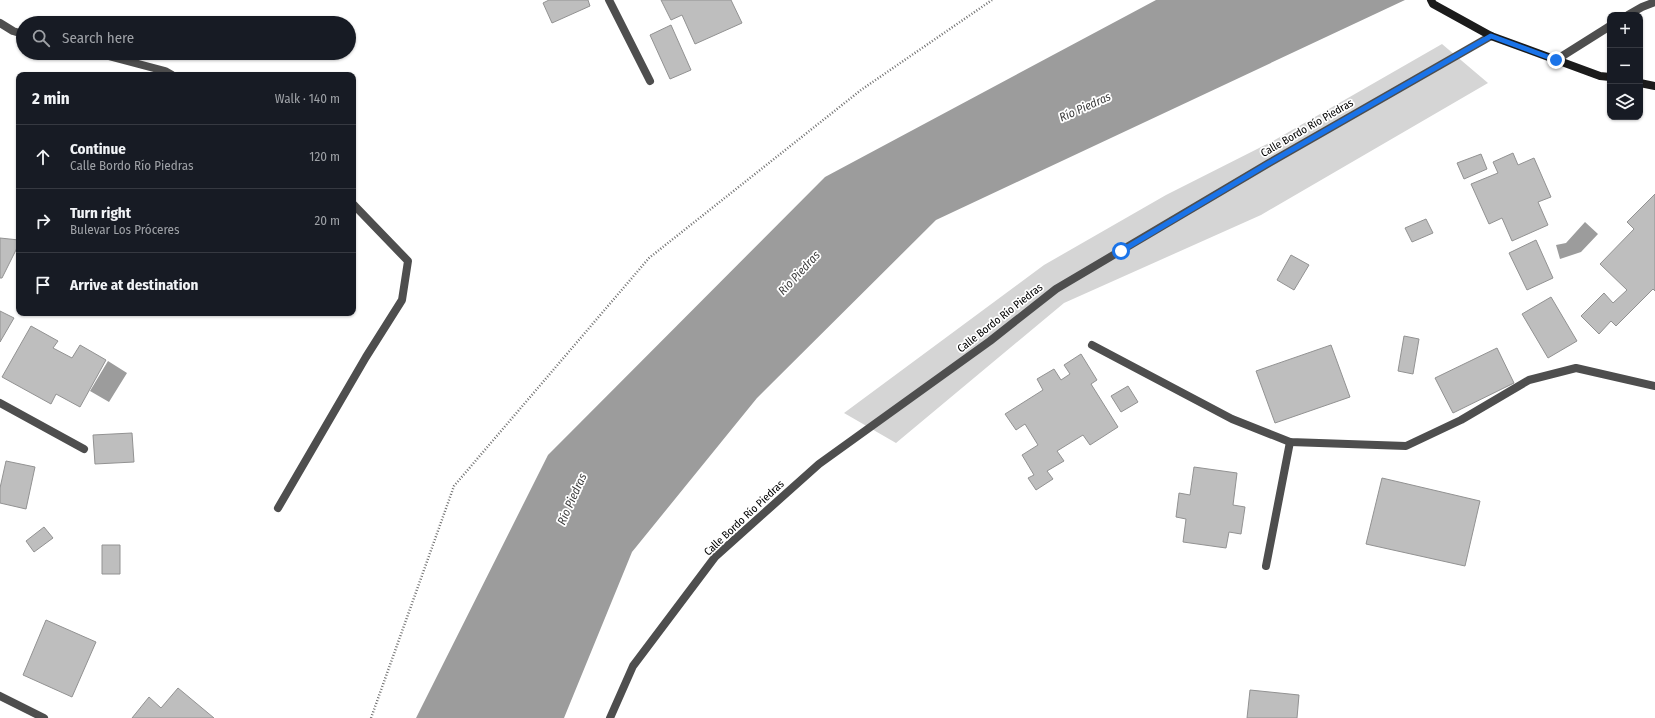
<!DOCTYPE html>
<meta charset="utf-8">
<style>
:root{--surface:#171b24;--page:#20242c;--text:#f1f3f6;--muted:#9ea1a6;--line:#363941}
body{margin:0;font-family:"Fira Sans Condensed",sans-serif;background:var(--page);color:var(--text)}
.controls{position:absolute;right:12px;top:12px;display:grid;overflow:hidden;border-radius:8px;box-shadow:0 1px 3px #0004}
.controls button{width:36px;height:36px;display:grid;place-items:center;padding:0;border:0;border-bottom:1px solid var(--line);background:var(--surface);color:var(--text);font:20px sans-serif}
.stop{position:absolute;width:12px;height:12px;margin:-9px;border:3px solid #1a73e8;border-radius:50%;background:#fff}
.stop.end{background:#1a73e8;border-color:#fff;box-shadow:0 1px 4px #0008}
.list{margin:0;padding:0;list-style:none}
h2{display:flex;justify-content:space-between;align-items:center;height:52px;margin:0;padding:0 16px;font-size:17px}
h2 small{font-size:13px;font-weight:400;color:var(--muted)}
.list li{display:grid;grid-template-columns:26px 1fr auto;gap:12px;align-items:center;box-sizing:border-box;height:64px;padding:0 16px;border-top:1px solid var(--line)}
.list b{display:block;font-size:15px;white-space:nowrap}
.list p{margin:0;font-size:13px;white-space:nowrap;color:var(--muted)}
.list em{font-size:13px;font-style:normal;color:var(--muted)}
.icon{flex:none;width:22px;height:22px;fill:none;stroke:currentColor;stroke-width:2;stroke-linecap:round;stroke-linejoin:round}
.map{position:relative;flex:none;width:1655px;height:718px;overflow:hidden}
.search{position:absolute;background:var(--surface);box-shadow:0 1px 3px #0004;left:16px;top:16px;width:340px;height:44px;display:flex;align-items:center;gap:10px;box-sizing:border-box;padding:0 14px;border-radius:22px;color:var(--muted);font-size:15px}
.panel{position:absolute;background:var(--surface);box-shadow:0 1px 3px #0004;left:16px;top:72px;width:340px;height:244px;border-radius:8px}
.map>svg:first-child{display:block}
.green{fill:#d5d5d5}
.water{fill:#9c9c9c}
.building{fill:#bebebe;stroke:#929292}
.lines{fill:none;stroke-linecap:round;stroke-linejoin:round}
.path{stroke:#707070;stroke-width:2.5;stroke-dasharray:1 2;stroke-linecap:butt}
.lane{stroke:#4e4e4e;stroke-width:8}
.street{stroke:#4e4e4e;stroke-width:8}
.secondary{stroke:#1b1b1b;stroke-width:8}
.route{stroke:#1a73e8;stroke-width:5}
.labels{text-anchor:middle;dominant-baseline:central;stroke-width:3.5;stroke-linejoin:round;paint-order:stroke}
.street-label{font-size:11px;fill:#000;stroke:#fff}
.water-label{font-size:12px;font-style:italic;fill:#3d3d3d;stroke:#fff}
</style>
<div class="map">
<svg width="1655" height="718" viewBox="0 0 1655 718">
<rect width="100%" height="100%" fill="#fff"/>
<!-- green -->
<path class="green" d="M1442 44 1488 83 1261 215 1064 303 896 443 844 413 1044 265 1166 195 1273 141Z"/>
<!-- water -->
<path class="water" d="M1156 0H1405L936 220 757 398 632 552 564 718H416L548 455 825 177Z
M1585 222 1598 234 1581 252 1560 259 1556 245 1566 243Z
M108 361 127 373 109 402 90 391Z"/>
<!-- building -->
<path class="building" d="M549 0H588L590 6 552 23 543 3Z
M661 0H731L742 23 695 44 682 15 671 20Z
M671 25 691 70 670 79 650 35Z
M1513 153 1518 165 1534 158 1551 197 1538 202 1548 225 1512 241 1502 218 1489 224 1471 184 1498 173 1493 162Z
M1481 154 1487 169 1464 179 1457 163Z
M1655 194V291L1653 289 1616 326 1611 321 1599 334 1581 316 1604 293 1613 303 1627 290 1600 264 1634 229 1627 222Z
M1426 219 1433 233 1412 242 1405 228Z
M0 238 19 240V244L2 278H0Z
M1536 240 1553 278 1527 290 1509 253Z
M1291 255 1309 265 1294 290 1277 280Z
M1551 297 1577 341 1548 358 1522 314Z
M0 311 14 318 0 342Z
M31 326 58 341 53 348 72 358 80 345 106 360 80 407 56 394 51 404 2 377Z
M1404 336 1419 339 1413 374 1398 371Z
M1331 345 1350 397 1275 423 1256 371Z
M1497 348 1514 383 1453 413 1435 378Z
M1081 354 1097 380 1091 384 1118 427 1090 445 1083 435 1057 451 1064 461 1047 471 1053 479 1036 490 1028 478 1034 475 1022 455 1038 445 1025 424 1016 430 1005 414 1043 390 1037 379 1054 369 1061 380 1070 374 1064 365Z
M1128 386 1138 402 1121 412 1111 396Z
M132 433 134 462 95 464 93 435Z
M6 461 35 467 26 509 0 503V488Z
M1194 467 1237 473 1233 505 1245 507 1241 534 1229 532 1226 548 1183 542 1186 519 1176 517 1179 493 1190 495Z
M1382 478 1480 501 1465 566 1366 544Z
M44 527 53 538 34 552 26 541Z
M102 545H120V574H102Z
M46 620 96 642 72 697 23 675Z
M178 688 214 718H132L149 697 161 708Z
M1250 690 1299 695 1297 718H1247Z"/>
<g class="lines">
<!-- path -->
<path class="path" d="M371 718 454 486 649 258 861 90 992 0"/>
<!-- lane -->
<path class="lane" d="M1266 566 1290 442"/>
<!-- street -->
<path class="street" d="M609 0 650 81
M1628 15 1642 7 1655 2
M0 23 13 31 23 34
M97 53 165 71 172 75
M1556 60 1610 26
M1092 345 1232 419 1290 442 1406 446 1461 420 1529 380 1576 368 1655 386
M0 403 84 449
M278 508 366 357 402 300 408 261 353 204
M0 696 44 718
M610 718 633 666 715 557 819 464 990 341 1056 289 1269 163 1491 36"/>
<!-- secondary -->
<path class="secondary" d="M1431 0 1433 4 1491 36 1600 76 1610 77
M1640 83 1655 86"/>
</g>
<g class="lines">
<!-- route -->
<path class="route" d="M1121 251 1269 163 1491 36 1556 60"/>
</g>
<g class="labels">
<!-- street labels -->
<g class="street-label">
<text transform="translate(1307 128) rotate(-30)">Calle Bordo Río Piedras</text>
<text transform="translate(1000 318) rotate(-38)">Calle Bordo Río Piedras</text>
<text transform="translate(744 518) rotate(-43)">Calle Bordo Río Piedras</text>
</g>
<!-- water labels -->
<g class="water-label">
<text transform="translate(1085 107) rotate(-24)">Río Piedras</text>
<text transform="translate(799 273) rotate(-47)">Río Piedras</text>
<text transform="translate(572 499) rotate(-66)">Río Piedras</text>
</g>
</g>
</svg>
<div class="controls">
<button>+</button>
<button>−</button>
<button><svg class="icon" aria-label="layers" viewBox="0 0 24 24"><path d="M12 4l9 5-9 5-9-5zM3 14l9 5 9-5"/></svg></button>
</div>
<div class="stop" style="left:1121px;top:251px"></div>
<div class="stop end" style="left:1556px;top:60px"></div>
<div class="search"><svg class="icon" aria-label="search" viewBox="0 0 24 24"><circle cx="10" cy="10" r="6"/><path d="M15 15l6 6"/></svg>Search here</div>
<section class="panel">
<h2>2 min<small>Walk · 140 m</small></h2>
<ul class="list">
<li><svg class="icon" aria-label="ahead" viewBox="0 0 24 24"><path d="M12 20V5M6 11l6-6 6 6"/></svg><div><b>Continue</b><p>Calle Bordo Río Piedras</p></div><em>120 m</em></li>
<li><svg class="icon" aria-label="right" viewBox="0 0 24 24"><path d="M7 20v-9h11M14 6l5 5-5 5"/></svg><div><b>Turn right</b><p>Bulevar Los Próceres</p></div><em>20 m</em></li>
<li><svg class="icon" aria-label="arrive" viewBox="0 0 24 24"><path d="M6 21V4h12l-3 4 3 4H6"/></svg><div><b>Arrive at destination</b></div></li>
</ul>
</section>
</div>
